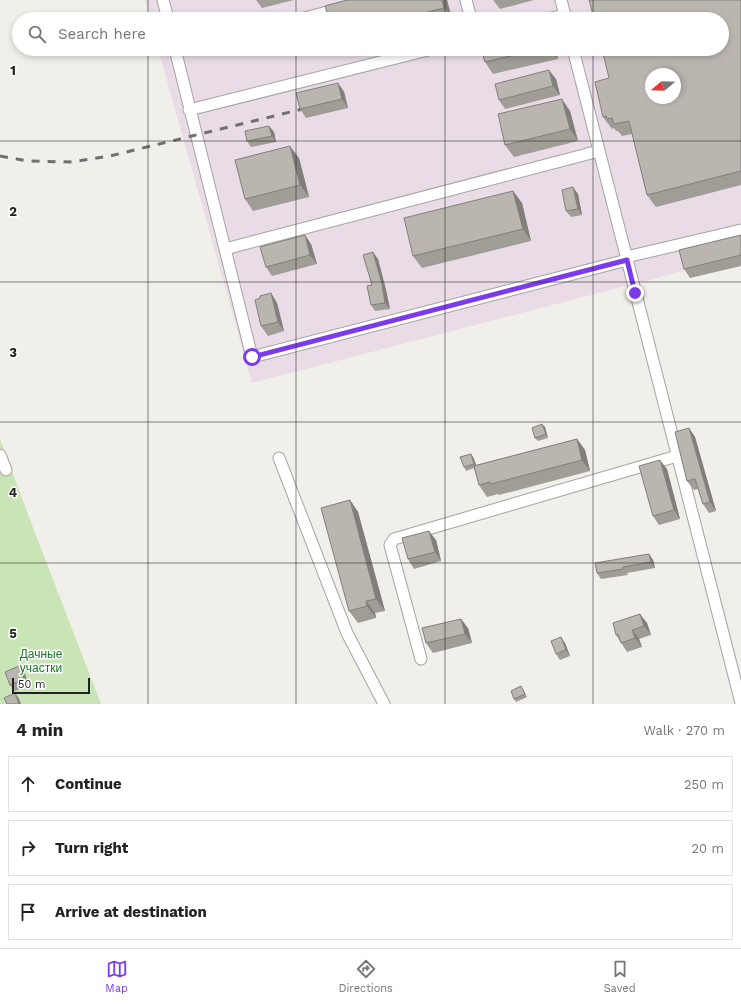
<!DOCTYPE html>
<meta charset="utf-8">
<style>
:root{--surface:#fff;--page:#f2f2f2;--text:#222;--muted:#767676;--line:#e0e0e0;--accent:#7c3aed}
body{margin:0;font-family:"Work Sans",sans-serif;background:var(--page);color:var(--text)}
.compass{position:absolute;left:645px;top:68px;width:36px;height:36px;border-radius:50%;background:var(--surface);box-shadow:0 2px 6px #0003;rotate:251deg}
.scale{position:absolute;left:12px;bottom:10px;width:78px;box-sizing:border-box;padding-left:4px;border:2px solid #222;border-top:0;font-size:11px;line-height:14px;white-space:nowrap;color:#222;-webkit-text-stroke:3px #fff;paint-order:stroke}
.stop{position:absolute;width:12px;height:12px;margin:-9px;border:3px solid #7c3aed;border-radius:50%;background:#fff}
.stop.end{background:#7c3aed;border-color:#fff;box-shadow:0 1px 4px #0008}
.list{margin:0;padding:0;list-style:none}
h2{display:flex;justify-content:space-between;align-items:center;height:52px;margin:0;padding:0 16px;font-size:17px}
h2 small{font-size:13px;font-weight:400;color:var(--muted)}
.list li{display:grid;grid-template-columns:26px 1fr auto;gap:12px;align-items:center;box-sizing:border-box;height:56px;margin:0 8px 8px;padding:0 8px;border:1px solid var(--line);border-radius:0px}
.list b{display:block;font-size:15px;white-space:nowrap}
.list em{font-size:13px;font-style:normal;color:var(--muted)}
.icon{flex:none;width:22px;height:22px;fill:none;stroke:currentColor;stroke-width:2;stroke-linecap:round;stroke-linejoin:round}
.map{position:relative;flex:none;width:741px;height:704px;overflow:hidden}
.search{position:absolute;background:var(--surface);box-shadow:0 2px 6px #0003;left:12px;right:12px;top:12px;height:44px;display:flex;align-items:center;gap:10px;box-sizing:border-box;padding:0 14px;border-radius:22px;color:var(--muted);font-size:15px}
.sheet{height:244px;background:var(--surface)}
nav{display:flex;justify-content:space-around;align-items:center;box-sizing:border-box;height:56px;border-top:1px solid var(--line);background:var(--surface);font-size:11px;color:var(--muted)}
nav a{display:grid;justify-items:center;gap:2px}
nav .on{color:var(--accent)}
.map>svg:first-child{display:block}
.industrial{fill:#e9dce6;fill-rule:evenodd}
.grass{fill:#c9e5b6}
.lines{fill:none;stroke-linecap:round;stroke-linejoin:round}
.minor-casing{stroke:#a3a3a3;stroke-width:13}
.minor{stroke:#fff;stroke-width:11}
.rail{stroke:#707070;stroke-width:3;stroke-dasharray:8 8;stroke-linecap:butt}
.wall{fill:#a09c96}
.shaded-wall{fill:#827f7a}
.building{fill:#bab5af;stroke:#827f7a;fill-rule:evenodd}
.route{stroke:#7c3aed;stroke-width:5}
.grid{fill:none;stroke:#222;stroke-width:1;stroke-opacity:0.55}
.labels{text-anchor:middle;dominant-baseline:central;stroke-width:3;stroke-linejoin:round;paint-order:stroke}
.park-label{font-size:12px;fill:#187828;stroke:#fff}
.grid-label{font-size:13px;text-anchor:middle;font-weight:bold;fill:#222;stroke:#fff;stroke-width:3;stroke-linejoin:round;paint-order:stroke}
</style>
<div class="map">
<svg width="741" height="704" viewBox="0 0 741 704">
<rect width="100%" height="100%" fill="#f1efea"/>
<!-- industrial -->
<path class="industrial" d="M145 0H741V256L252 383 158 49H722V19H150ZM651 74H675V98H651Z"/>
<!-- grass -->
<path class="grass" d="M0 439 35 533 101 704H0Z"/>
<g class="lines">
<!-- minor casing -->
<g class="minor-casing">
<path id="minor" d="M163 0 168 19
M466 0 471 19
M561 0 566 19
M301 19 342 8
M548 19 564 15
M175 49 252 357 627 260
M573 49 741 703
M189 110 432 49
M225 249 599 151
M626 257 741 230
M0 455 6 470
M279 458 347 633 384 704
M421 659 390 545 394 539 677 456"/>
</g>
<!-- minor -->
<use href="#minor" class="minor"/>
<!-- rail -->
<path class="rail" d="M0 156 28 161 72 162 110 156 311 107"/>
</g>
<!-- wall -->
<path class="wall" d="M256 0H294L262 8Z
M347 0H447L452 19H329Z
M493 0H534L500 9Z
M741 0V185L656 207 647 195 632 134 622 136 618 131H616L614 128 612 129 603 117 609 78Z
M481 49H556L558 59 493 74 485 62Z
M556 79 560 95 505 109 499 100Z
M338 83 344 92 348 108 306 118 300 109Z
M570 111 578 141 514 157 505 145Z
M269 126 274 132 276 142 251 147 247 141Z
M299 158 309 197 253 211 245 199Z
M513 191 522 203 531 241 422 268 413 256Z
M578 194 582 215 571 217 566 211Z
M741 235V266L690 278 684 269Z
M311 244 317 264 272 276 266 267Z
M378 259 386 290 390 309 375 311 371 305 372 285Z
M271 293 277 303 284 331 268 336 261 326Z
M545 427 548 438 538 441 535 438Z
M689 428 695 437 716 511 709 513 703 504 698 489 694 490 687 481Z
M577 439 585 450 590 471 499 495 498 494 487 497 479 485 474 468 466 471 464 467 473 457 476 465Z
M667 469 680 519 659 525 653 516Z
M350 500 358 512 385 611 375 613 376 618 358 623 349 611Z
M436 540 441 561 414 569 408 559Z
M649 554 653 560 655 568 627 573 628 575 601 579 597 573Z
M647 623 651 635 639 639 642 647 627 652 616 635Z
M468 628 472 643 433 653 426 643Z
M565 643 570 656 560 660 556 654Z
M19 666 24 672 29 685 15 691 10 685Z
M523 689 527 697 516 702 514 699Z"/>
<!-- shaded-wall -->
<path class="shaded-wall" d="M442 0H447L452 19 444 8Z
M551 49H556L558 59Z
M549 70 556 79 560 95 553 86Z
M338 83 344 92 348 108 342 99Z
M562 99 570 111 578 141 570 129Z
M269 126 274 132 276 142 272 136Z
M290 146 299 158 309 197 300 185Z
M573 187 578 194 582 215 578 209Z
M513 191 522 203 531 241 523 229Z
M305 235 311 244 317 264 310 255Z
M373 252 378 259 386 290 390 309 385 303Z
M271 293 277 303 284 331 278 322Z
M542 424 545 427 548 438 546 434Z
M689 428 695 437 716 511 710 502Z
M577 439 585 450 590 471 582 460Z
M471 454 473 457 477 467 474 464Z
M660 460 667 469 680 519 674 510Z
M350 500 358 512 385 611 376 599Z
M429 531 436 540 441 561 435 552Z
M649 554 653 560 655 568 651 562Z
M366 601 375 613 376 618 367 606Z
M640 614 647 623 651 635 644 626Z
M461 619 468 628 472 643 465 634Z
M632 630 639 639 642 647 635 638Z
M561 637 565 643 570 656 566 650Z
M19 666 24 672 29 685 24 679Z
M15 693 19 699 21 704H19Z"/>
<!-- building -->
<path class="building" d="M347 0H442L444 8 399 19H329L325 6Z
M589 0H741V171L647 195 629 121 614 124 612 118 607 119 606 116 603 117 595 82 609 78 602 49H722V19H594ZM651 74H675V98H651Z
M291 17 294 19H282Z
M543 17V19H535Z
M481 49H540L485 62Z
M549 70 553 86 499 100 495 84Z
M338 83 342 99 300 109 296 93Z
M562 99 570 129 505 145 498 114Z
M269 126 272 136 247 141 245 131Z
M290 146 300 185 245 199 235 160Z
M573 187 578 209 566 211 562 190Z
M513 191 523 229 413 256 404 218Z
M305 235 310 255 266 267 260 247Z
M741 235V255L684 269 679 250Z
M373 252 382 284 385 303 371 305 367 286 372 285 363 255Z
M271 293 278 322 261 326 255 300 260 298V296Z
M542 424 546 434 535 438 532 428Z
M689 428 710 502 703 504 695 479 687 481 675 432Z
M577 439 582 460 491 484 490 482 479 485 474 466Z
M471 454 474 464 464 467 460 457Z
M660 460 674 510 653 516 639 466Z
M350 500 376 599 366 601 367 606 349 611 321 508Z
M429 531 435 552 408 559 402 538Z
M649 554 651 562 623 567V569L597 573 595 563Z
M640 614 644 626 632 630 635 638 621 643 618 634 616 635 613 623Z
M461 619 465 634 426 643 422 628Z
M561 637 566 650 556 654 551 641Z
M19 666 24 679 10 685 5 672Z
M521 686 525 694 514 699 511 691Z
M15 693 19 704H7L4 698Z"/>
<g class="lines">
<!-- route -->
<path class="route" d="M252 357 627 260 635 293"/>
</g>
<!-- grid -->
<path class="grid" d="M148 0V19M296 0V19M445 0V19M593 0V19M148 49V704M296 49V704M445 49V704M593 49V704M0 141H741M0 282H741M0 422H741M0 563H741"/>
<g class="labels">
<!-- park labels -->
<g class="park-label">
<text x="41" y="654">Дачные<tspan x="41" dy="14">участки</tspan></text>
</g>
</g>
<g class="grid-label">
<text x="13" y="75">1</text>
<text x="13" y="216">2</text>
<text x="13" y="357">3</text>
<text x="13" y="497">4</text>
<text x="13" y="638">5</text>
</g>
</svg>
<svg class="compass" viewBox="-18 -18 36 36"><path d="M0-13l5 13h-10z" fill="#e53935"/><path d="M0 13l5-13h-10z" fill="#767676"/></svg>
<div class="scale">50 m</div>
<div class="stop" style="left:252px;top:357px"></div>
<div class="stop end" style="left:635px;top:293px"></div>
<div class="search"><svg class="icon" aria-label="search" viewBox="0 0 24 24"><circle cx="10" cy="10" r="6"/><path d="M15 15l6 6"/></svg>Search here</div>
</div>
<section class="sheet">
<h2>4 min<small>Walk · 270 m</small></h2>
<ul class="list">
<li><svg class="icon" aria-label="ahead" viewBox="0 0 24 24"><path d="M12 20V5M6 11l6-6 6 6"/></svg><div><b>Continue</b></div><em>250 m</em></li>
<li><svg class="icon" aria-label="right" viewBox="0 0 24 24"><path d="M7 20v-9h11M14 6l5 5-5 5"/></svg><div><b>Turn right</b></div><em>20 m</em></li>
<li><svg class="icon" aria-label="arrive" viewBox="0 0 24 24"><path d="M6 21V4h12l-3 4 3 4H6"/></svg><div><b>Arrive at destination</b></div></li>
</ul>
</section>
<nav>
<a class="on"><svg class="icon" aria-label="map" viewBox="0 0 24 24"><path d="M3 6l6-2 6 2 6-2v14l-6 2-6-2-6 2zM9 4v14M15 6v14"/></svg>Map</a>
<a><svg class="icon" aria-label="directions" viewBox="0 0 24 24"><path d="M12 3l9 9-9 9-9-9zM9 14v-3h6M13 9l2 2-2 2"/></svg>Directions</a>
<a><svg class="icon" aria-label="saved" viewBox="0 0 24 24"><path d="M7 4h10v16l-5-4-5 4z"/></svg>Saved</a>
</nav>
